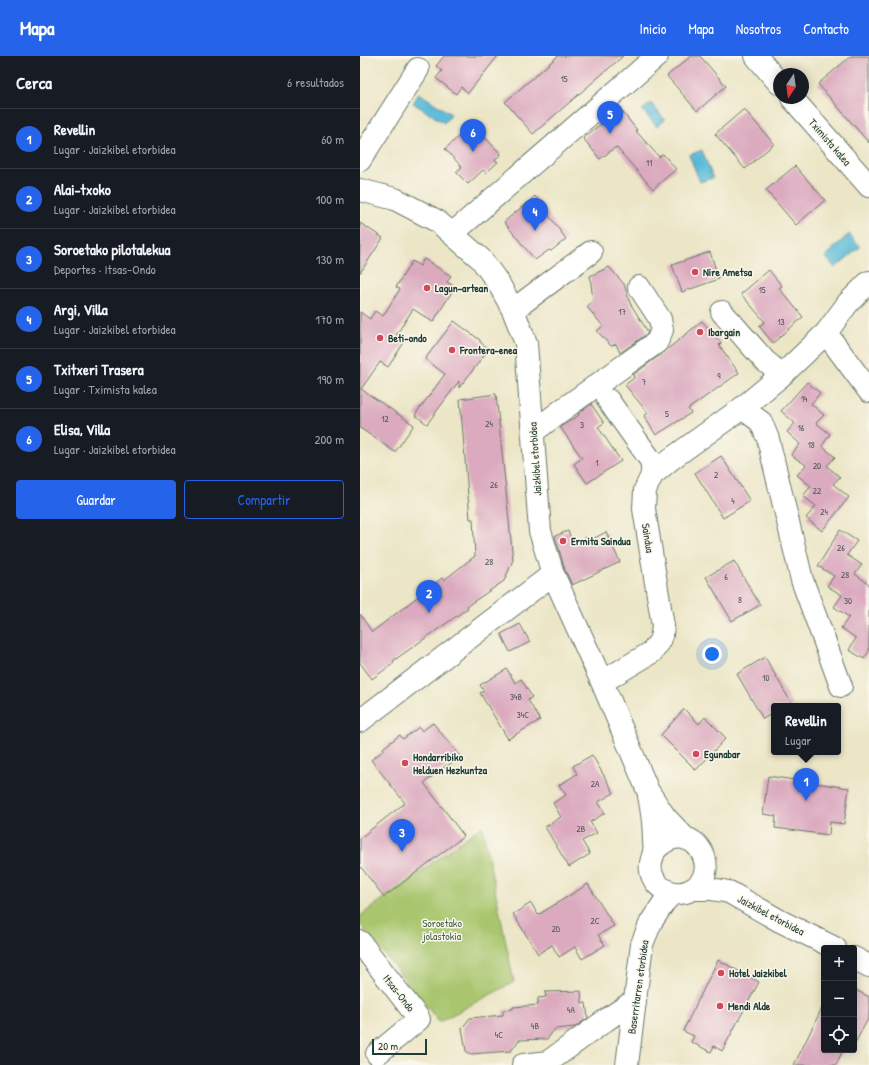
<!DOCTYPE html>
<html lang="es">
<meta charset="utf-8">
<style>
:root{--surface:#171b24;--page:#242831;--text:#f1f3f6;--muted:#9ea1a6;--line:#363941;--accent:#2563eb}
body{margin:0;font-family:"Patrick Hand",sans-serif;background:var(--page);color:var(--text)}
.controls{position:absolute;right:12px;bottom:12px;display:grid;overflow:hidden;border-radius:4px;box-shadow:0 2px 10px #0003}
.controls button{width:36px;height:36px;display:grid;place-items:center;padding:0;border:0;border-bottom:1px solid var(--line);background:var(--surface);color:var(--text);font:20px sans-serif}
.compass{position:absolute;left:413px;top:12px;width:36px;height:36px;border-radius:50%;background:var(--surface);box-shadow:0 2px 10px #0003;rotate:193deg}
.scale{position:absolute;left:12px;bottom:10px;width:55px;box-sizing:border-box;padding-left:4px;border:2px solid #1f3d34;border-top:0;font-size:11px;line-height:14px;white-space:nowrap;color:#1f3d34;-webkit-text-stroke:3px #fbf7ec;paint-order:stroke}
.you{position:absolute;left:352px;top:598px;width:14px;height:14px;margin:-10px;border:3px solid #fff;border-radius:50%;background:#1a73e8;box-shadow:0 0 0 6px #1a73e833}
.badge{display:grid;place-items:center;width:26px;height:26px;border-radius:50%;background:var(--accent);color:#fff;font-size:13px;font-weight:700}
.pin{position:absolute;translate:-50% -33px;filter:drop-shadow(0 1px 2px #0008)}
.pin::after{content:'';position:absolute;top:21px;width:14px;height:12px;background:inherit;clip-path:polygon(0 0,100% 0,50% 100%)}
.popup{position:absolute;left:411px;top:647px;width:70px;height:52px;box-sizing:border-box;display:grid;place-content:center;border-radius:4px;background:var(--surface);filter:drop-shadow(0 1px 3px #0005);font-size:13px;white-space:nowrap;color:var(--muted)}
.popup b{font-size:15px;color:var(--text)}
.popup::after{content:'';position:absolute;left:50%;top:100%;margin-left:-8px;border:8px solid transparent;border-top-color:var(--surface)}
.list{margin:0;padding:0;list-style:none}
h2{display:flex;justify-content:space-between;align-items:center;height:52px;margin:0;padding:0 16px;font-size:17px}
h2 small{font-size:13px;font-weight:400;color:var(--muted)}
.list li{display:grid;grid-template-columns:26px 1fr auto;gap:12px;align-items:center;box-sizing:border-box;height:60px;padding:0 16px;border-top:1px solid var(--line)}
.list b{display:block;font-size:15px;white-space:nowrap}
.list p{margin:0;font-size:13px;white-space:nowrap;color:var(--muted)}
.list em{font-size:13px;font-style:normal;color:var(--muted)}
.actions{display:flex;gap:8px;padding:12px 16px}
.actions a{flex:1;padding:9px 0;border:1px solid var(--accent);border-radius:4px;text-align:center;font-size:14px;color:var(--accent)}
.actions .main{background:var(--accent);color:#fff}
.icon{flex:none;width:22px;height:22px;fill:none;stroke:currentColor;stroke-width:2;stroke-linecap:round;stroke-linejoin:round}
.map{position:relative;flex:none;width:509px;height:1009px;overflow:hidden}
header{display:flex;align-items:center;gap:24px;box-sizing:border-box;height:56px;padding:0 20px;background:var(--accent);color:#fff}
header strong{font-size:19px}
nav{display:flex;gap:22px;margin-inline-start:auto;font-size:14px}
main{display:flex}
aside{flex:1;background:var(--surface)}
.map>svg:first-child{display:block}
.green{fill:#a9c66e;stroke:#648251}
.water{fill:#58b9d7;stroke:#3c7b86}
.building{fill:#dbaabf}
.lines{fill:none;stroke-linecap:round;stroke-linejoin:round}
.minor-casing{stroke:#677867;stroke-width:24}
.minor{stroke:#fff;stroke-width:22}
.poi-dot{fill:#d1495b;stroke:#fbf7ec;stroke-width:1.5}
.labels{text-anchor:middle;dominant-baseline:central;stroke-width:3;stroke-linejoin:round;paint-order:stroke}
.number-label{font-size:9px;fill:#4e5857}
.street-label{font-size:11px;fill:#1f3d34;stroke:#fbf7ec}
.poi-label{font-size:11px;font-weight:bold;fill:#1f3d34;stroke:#fbf7ec;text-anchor:start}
.park-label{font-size:11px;fill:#425f42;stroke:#fbf7ec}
</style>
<header>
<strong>Mapa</strong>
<nav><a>Inicio</a><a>Mapa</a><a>Nosotros</a><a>Contacto</a></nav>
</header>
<main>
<aside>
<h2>Cerca<small>6 resultados</small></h2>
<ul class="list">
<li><span class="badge">1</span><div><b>Revellin</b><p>Lugar · Jaizkibel etorbidea</p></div><em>60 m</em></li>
<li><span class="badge">2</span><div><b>Alai-txoko</b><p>Lugar · Jaizkibel etorbidea</p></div><em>100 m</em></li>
<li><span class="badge">3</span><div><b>Soroetako pilotalekua</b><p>Deportes · Itsas-Ondo</p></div><em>130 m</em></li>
<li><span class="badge">4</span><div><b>Argi, Villa</b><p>Lugar · Jaizkibel etorbidea</p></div><em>170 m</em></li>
<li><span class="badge">5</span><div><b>Txitxeri Trasera</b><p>Lugar · Tximista kalea</p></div><em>190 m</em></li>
<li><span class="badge">6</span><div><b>Elisa, Villa</b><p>Lugar · Jaizkibel etorbidea</p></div><em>200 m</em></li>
</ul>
<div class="actions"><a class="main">Guardar</a><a>Compartir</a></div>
</aside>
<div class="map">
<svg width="509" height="1009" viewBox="0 0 509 1009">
<rect width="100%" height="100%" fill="#fbf7ec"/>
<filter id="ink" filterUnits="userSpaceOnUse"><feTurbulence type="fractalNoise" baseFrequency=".025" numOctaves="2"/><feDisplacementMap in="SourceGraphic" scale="8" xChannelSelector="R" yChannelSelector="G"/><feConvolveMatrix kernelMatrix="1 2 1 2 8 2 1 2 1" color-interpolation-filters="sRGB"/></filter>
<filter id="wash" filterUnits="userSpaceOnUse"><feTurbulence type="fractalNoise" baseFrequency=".012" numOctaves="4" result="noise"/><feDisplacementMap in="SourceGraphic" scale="16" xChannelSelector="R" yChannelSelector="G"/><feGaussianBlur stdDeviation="0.9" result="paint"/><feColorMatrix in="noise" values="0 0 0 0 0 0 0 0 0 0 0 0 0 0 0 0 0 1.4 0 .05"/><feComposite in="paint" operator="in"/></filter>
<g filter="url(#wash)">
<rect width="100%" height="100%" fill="#ece6c7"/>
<!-- green -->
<path class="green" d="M122 770 154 926 79 966 0 868V860Z"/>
<!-- water -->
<path class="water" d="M59 37 91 58 84 67 53 47Z
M291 47 305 64 297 71 282 54Z
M342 94 353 122 340 126 329 99Z
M489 178 500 191 475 212 465 200Z"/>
<g id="blocks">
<!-- building -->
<path class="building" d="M84 0H138L108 37 101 31 96 38 76 22 82 15 76 10Z
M198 0H263L173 78 145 46Z
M331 0H340L366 30 337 55 307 20Z
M491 0H509V87L458 28Z
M260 53 277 74 276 75 299 101 303 98 316 113 293 133 256 91 240 103 223 82Z
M384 53 414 88 385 113 355 78Z
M112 68 141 98 135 104 138 106 126 117 123 114 108 128 96 116 102 111 85 93Z
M435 110 465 144 436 169 406 134Z
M175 140 206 183 191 195 189 194 175 204 144 166Z
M0 167 23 182 0 217Z
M350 196 359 223 322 236 312 209Z
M64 203 91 220 87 226 95 231 73 266 53 253 36 279 45 285 28 311 20 306 1 333 54 369 35 396 0 372V256L10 263 15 255 23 260 40 233 36 231 52 205 60 210Z
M249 211 264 228 270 247 288 276 287 278 260 297 256 288 251 290 237 275 243 270 227 251 233 244 230 220Z
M409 214 422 230 419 232 443 261 413 287 399 270 405 266 381 238Z
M94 265 120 284V286L129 293 99 332V325L67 368 55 359 85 318 65 303Z
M342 265 361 287 359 289 379 317 328 353 331 357 296 379 284 360 288 357 265 329 274 322 273 319 304 296Z
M447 326 460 337 451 348 464 359 456 367 470 378 462 390 475 401 467 410 480 421 473 428 489 441 462 475 446 462 456 450 443 440 451 430 437 419 446 409 431 399 440 388 427 376 435 367 421 355Z
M136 338 153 504 144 525 107 550 108 552 33 605 34 607 12 623 0 607V558L12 576 82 522 84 524 115 500 113 463H110L100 343Z
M231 348 244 367 238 371 261 405 227 427 214 408 222 402 200 371 219 359 218 358Z
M361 400 390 445 363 462 335 417Z
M480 474 497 485 487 499 502 509 495 518 509 528V595L504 603 489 594 496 582 481 572 489 561 474 551 482 539 467 530 474 520 458 510Z
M208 475 213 488 227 481 229 485 246 476 260 506 212 529 205 514 195 480Z
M374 505 400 549 372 565 346 521Z
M160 568 170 586 150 596 141 578Z
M405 601 433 650H414V656L403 663 377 618Z
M147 613 155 627 161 623 172 641 168 644 180 664 148 683 120 637 124 635 120 629Z
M324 653 339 668 345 661 366 682 336 714 301 679Z
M73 667 100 700 88 710 87 709 64 727 104 780 24 841 0 810V782L45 747 11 704 24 694 23 692 40 679 43 683 59 671 62 675Z
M232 699 254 737 238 746 245 757 230 766 237 777 222 785 230 798 209 811 185 771 201 761 193 747 206 739 199 729 217 718 213 710Z
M408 720 489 732 484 768 470 766 469 779 415 772 416 760 403 758Z
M228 828 254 870 238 879 245 889 222 903 215 891 199 901 192 889 178 898 153 858 171 847 178 859Z
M358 904 399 926 362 995 354 990 351 996 331 986 334 980 323 975Z
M494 933 509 941V961L494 989Z
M221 935 222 947H226L228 962 215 971 195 973 187 983 159 984 151 995 110 998 106 995 102 972 110 962 143 959V954L153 953V951L178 949V942L186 941 185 936Z
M464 948V994H483L476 1009H434Z"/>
</g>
</g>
<g filter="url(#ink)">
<use href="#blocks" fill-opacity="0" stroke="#677867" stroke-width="1"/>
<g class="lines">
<!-- minor casing -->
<g class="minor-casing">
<path id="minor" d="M396 0 419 27
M432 42 509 130
M0 104 58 13
M0 134 35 143 77 165 121 203 139 228 153 254 166 287 180 475 193 518 242 626 288 735 305 761 326 783
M92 178 297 0
M153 254 231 196
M362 256 405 305 422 319
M466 277 509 335
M248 344 292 406V419
M382 352 401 366 408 383 442 524 481 630
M173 376 202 354 297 286 302 274 300 263 279 231
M242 626 292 596 300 585 302 578 303 570 284 453 285 434 292 419 311 403 382 352 422 319 466 277 488 247 509 226
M0 665 193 518
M289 740C292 755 294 770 294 785 294 788 295 792 294 795 293 803 289 806 291 815 292 822 297 829 302 832 310 837 320 839 329 835 368 818 331 755 295 794
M334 833H351L369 836 420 865 475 892
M0 886 59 963 17 998
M494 902 509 910
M163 1009 188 1006 246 964 268 949 275 947
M267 1009 282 888 291 866 305 845 313 837"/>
</g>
<!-- minor -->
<use href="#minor" class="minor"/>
</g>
</g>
<!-- markers -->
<g class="poi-dot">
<circle cx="335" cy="216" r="4"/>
<circle cx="67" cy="232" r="4"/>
<circle cx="340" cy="276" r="4"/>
<circle cx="20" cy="282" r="4"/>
<circle cx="92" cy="294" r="4"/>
<circle cx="203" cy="485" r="4"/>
<circle cx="336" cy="698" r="4"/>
<circle cx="45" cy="707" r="4"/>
<circle cx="361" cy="917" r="4"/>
<circle cx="360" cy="950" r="4"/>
</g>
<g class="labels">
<!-- number labels -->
<g class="number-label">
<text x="204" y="23">15</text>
<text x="289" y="107">11</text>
<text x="402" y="234">15</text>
<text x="262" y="256">17</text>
<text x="421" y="266">13</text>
<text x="359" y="320">9</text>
<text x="284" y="326">7</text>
<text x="444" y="343">14</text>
<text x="307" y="358">5</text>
<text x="25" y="363">12</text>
<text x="129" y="368">24</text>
<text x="222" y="369">3</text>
<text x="441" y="372">16</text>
<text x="451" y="389">18</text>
<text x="237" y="407">1</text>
<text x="457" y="410">20</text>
<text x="356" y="419">2</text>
<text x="134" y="429">26</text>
<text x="457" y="435">22</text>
<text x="373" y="445">4</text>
<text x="464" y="456">24</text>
<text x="481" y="492">26</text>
<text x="129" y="506">28</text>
<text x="485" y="519">28</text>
<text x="366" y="521">6</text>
<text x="380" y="544">8</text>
<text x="488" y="545">30</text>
<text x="406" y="622">10</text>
<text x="156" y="641">34B</text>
<text x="163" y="659">34C</text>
<text x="235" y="728">2A</text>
<text x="221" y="773">2B</text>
<text x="235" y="865">2C</text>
<text x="196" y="873">2D</text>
<text x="211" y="954">4A</text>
<text x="175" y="970">4B</text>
<text x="139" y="979">4C</text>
</g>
<!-- street labels -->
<g class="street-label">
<text transform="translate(470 86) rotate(49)">Tximista kalea</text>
<text transform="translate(175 403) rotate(-94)">Jaizkibel etorbidea</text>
<text transform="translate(288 482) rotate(81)">Saindua</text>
<text transform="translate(411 859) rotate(28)">Jaizkibel etorbidea</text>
<text transform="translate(278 931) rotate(-82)">Baserritarren etorbidea</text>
<text transform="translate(39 937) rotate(52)">Itsas-Ondo</text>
</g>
<!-- poi labels -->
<g class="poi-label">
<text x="343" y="216">Nire Ametsa</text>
<text x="75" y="232">Lagun-artean</text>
<text x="348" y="276">Ibargain</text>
<text x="28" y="282">Beti-ondo</text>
<text x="100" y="294">Frontera-enea</text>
<text x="211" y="485">Ermita Saindua</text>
<text x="344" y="698">Egunabar</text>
<text x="53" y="701">Hondarribiko<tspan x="53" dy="13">Helduen Hezkuntza</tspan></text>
<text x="369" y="917">Hotel Jaizkibel</text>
<text x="368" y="950">Mendi Alde</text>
</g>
<!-- park labels -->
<g class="park-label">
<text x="82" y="867">Soroetako<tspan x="82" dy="13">jolastokia</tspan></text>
</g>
</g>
</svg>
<div class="controls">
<button>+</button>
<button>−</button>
<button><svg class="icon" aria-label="locate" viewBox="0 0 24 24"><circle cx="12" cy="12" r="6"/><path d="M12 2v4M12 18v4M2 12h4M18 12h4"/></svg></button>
</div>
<svg class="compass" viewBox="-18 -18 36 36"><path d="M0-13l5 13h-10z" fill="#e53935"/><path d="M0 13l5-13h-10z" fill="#9ea1a6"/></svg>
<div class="scale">20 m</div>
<div class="you"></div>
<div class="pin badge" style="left:446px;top:745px">1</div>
<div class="popup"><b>Revellin</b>Lugar</div>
<div class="pin badge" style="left:69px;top:557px">2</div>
<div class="pin badge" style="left:42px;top:796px">3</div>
<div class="pin badge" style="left:175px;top:175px">4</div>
<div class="pin badge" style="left:250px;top:78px">5</div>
<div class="pin badge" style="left:113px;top:96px">6</div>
</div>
</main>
